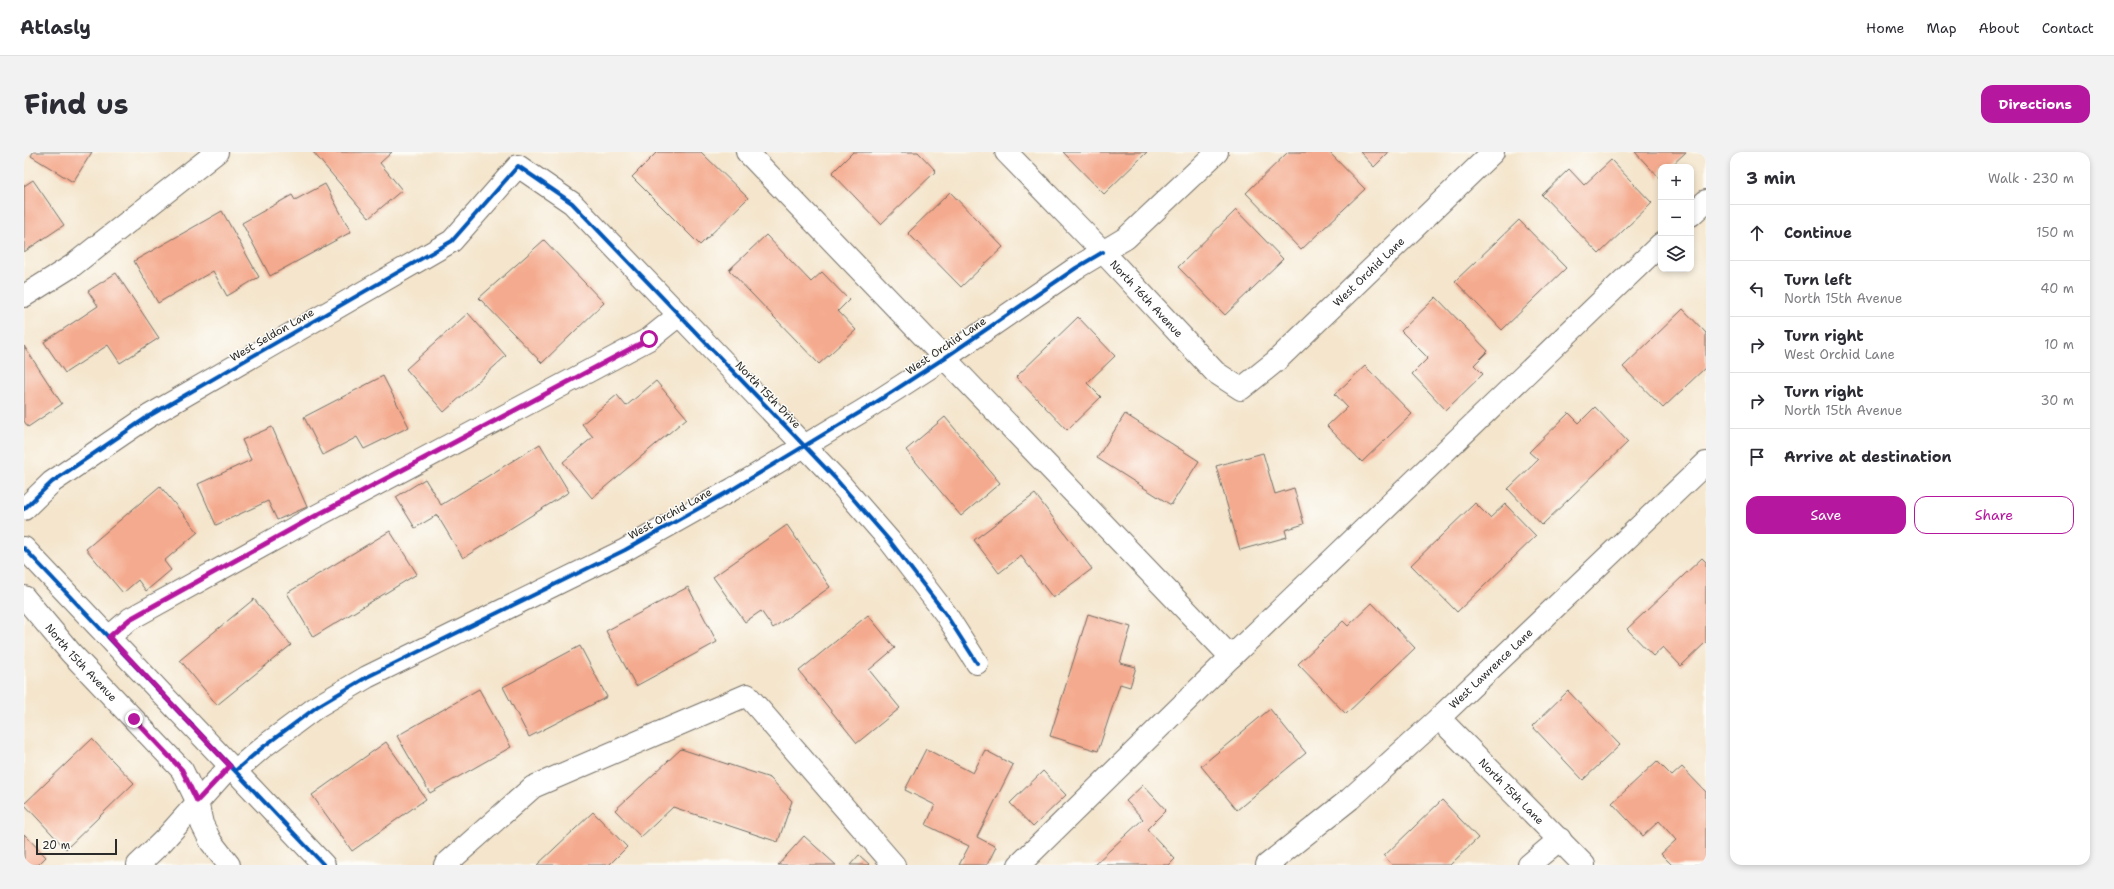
<!DOCTYPE html>
<meta charset="utf-8">
<style>
:root{--surface:#fff;--page:#f2f2f3;--text:#2b2b33;--muted:#7c7c81;--line:#e1e1e2;--accent:#b5179e}
body{margin:0;font-family:"Shantell Sans",sans-serif;background:var(--page);color:var(--text)}
.controls{position:absolute;right:12px;top:12px;display:grid;overflow:hidden;border-radius:8px;box-shadow:0 2px 6px #0003}
.controls button{width:36px;height:36px;display:grid;place-items:center;padding:0;border:0;border-bottom:1px solid var(--line);background:var(--surface);color:var(--text);font:20px sans-serif}
.scale{position:absolute;left:12px;bottom:10px;width:81px;box-sizing:border-box;padding-left:4px;border:2px solid #2b2b2b;border-top:0;font-size:11px;line-height:14px;white-space:nowrap;color:#2b2b2b;-webkit-text-stroke:3px #fdfcf7;paint-order:stroke}
.stop{position:absolute;width:12px;height:12px;margin:-9px;border:3px solid #b5179e;border-radius:50%;background:#fff}
.stop.end{background:#b5179e;border-color:#fff;box-shadow:0 1px 4px #0008}
.list{margin:0;padding:0;list-style:none}
h2{display:flex;justify-content:space-between;align-items:center;height:52px;margin:0;padding:0 16px;font-size:17px}
h2 small{font-size:13px;font-weight:400;color:var(--muted)}
.list li{display:grid;grid-template-columns:26px 1fr auto;gap:12px;align-items:center;box-sizing:border-box;height:56px;padding:0 16px;border-top:1px solid var(--line)}
.list b{display:block;font-size:15px;white-space:nowrap}
.list p{margin:0;font-size:13px;white-space:nowrap;color:var(--muted)}
.list em{font-size:13px;font-style:normal;color:var(--muted)}
.actions{display:flex;gap:8px;padding:12px 16px}
.actions a{flex:1;padding:9px 0;border:1px solid var(--accent);border-radius:12px;text-align:center;font-size:14px;color:var(--accent)}
.actions .main{background:var(--accent);color:#fff}
.icon{flex:none;width:22px;height:22px;fill:none;stroke:currentColor;stroke-width:2;stroke-linecap:round;stroke-linejoin:round}
.map{position:relative;flex:none;width:1682px;height:713px;overflow:hidden;border-radius:12px}
header{display:flex;align-items:center;gap:24px;box-sizing:border-box;height:56px;padding:0 20px;background:var(--surface);border-bottom:1px solid var(--line)}
header strong{font-size:19px}
nav{display:flex;gap:22px;margin-inline-start:auto;font-size:14px}
.intro{display:flex;align-items:center;justify-content:space-between;box-sizing:border-box;height:96px;padding:0 24px}
h1{margin:0;font-size:28px}
.button{padding:10px 18px;border-radius:12px;background:var(--accent);color:#fff;font-size:14px;font-weight:700}
main{display:flex;gap:24px;padding:0 24px}
aside{flex:1;background:var(--surface);border-radius:12px;box-shadow:0 2px 6px #0003}
.map>svg:first-child{display:block}
.building{fill:#f4aa8e}
.lines{fill:none;stroke-linecap:round;stroke-linejoin:round}
.minor-casing{stroke:#716c63;stroke-width:24}
.minor{stroke:#fff;stroke-width:22}
.cycleway-casing{stroke:#fdfcf7;stroke-width:6}
.cycleway{stroke:#0057b8;stroke-width:4}
.route{stroke:#b5179e;stroke-width:5}
.labels{text-anchor:middle;dominant-baseline:central;stroke-width:3;stroke-linejoin:round;paint-order:stroke}
.street-label{font-size:11px;fill:#2b2b2b;stroke:#fdfcf7}
</style>
<header>
<strong>Atlasly</strong>
<nav><a>Home</a><a>Map</a><a>About</a><a>Contact</a></nav>
</header>
<div class="intro"><h1>Find us</h1><a class="button">Directions</a></div>
<main>
<div class="map">
<svg width="1682" height="713" viewBox="0 0 1682 713">
<rect width="100%" height="100%" fill="#fdfcf7"/>
<filter id="ink" filterUnits="userSpaceOnUse"><feTurbulence type="fractalNoise" baseFrequency=".025" numOctaves="2"/><feDisplacementMap in="SourceGraphic" scale="8" xChannelSelector="R" yChannelSelector="G"/><feConvolveMatrix kernelMatrix="1 2 1 2 8 2 1 2 1" color-interpolation-filters="sRGB"/></filter>
<filter id="wash" filterUnits="userSpaceOnUse"><feTurbulence type="fractalNoise" baseFrequency=".012" numOctaves="4" result="noise"/><feDisplacementMap in="SourceGraphic" scale="16" xChannelSelector="R" yChannelSelector="G"/><feGaussianBlur stdDeviation="0.9" result="paint"/><feColorMatrix in="noise" values="0 0 0 0 0 0 0 0 0 0 0 0 0 0 0 0 0 1.4 0 .05"/><feComposite in="paint" operator="in"/></filter>
<g filter="url(#wash)">
<rect width="100%" height="100%" fill="#f4e5cc"/>
<g id="blocks">
<!-- building -->
<path class="building" d="M9 0H68L49 30 7 4Z
M289 0H368L356 11 378 38 345 66Z
M633 0H677L724 46 676 93 608 25Z
M829 0H894L912 19 857 72 808 21Z
M1039 0H1123L1080 42Z
M1264 0H1305L1341 37 1277 98 1222 41Z
M1336 0H1365L1350 15Z
M1611 0H1662L1646 15H1637L1635 26Z
M1587 8 1628 51 1575 102 1518 43 1545 17 1560 33Z
M9 28 40 73 0 100V34Z
M301 32 327 80 246 124 218 71 268 43 271 48Z
M926 40 979 95 937 135 884 81Z
M1212 58 1259 107 1201 163 1154 115Z
M198 59 235 125 203 144 189 119 134 151 110 109Z
M1495 68 1542 116 1478 178 1431 129Z
M742 83 787 130 798 120 825 148 814 159 832 178 795 212 705 118Z
M520 88 580 151 518 211 455 146Z
M92 121 135 186 96 211 84 193 41 221 20 190 74 154 64 139Z
M1412 145 1464 199 1450 213 1459 222 1422 258 1388 222 1404 206 1377 179Z
M1659 157 1682 181V215L1639 256 1599 215Z
M444 161 482 204 420 260 382 217Z
M1054 165 1091 204 1063 231 1077 245 1043 278 992 225Z
M0 194 38 252 4 275 0 269Z
M1341 214 1388 262 1338 310 1303 274 1323 255 1311 242Z
M359 224 385 275 340 297 333 285 299 303 280 265Z
M632 229 663 266 568 346 539 310 569 285 558 272 593 243 602 254Z
M1571 255 1604 290 1518 373 1484 337 1514 308 1505 300 1545 261 1555 271Z
M1101 262 1175 309 1147 353 1073 306Z
M921 265 976 331 937 364 882 298Z
M248 275 283 355 253 368 244 349 192 373 174 332 227 308 218 288Z
M516 292 545 340 439 406 413 363 391 376 372 345 401 327 417 353Z
M1239 301 1251 342 1270 336 1280 372 1261 378 1263 385 1216 398 1192 314Z
M136 334 174 380 140 409 147 418 122 439 114 428 99 441 62 397Z
M1011 342 1068 417 1029 446 997 404 975 421 950 388Z
M1451 351 1466 366 1481 352 1512 384 1433 460 1387 413Z
M763 373 806 435 749 476 737 459 721 470 689 425Z
M366 379 393 422 289 485 263 441Z
M1678 406 1682 410V490L1657 514 1639 495 1629 504 1603 477Z
M664 435 693 490 612 534 582 479Z
M230 447 267 493 193 553 156 508Z
M1348 451 1391 496 1322 562 1274 512 1319 469 1324 474Z
M1064 462 1107 475 1096 511 1112 515 1106 535 1096 532 1074 599 1026 584Z
M844 463 871 496 845 518 876 556 833 591 775 519Z
M556 494 583 545 505 585 479 535Z
M455 537 487 595 406 641 373 584Z
M1544 539 1596 593 1559 628 1508 574Z
M1246 557 1282 601 1213 658 1177 614Z
M68 587 110 631 42 697 0 652Z
M362 590 402 647 328 699 288 643Z
M657 597 746 626 768 649 754 690 649 655 617 685 591 658Z
M902 597 949 621 961 598 989 613 953 685 972 695 963 713H935L945 694 902 673 911 653 881 638Z
M1633 609 1648 624 1658 615 1682 640V713H1648L1637 702 1652 688 1635 669 1619 684 1588 651Z
M1019 619 1042 643 1009 675 986 651Z
M1119 633 1142 658 1123 677 1151 707 1145 713H1070L1119 667 1102 649Z
M1418 648 1454 686 1426 713H1368L1360 704Z
M569 660 603 695 585 713H513Z
M0 682 22 705 14 713H0Z
M780 684 812 713H754Z
M835 703 846 713H826Z"/>
</g>
</g>
<g filter="url(#ink)">
<use href="#blocks" fill-opacity="0" stroke="#716c63" stroke-width="1"/>
<g class="lines">
<!-- minor casing -->
<g class="minor-casing">
<g id="minor">
<path d="M723 0 1207 505 1637 92"/>
<path id="s1" d="M982 0 1079 100 1191 220 1217 237 1252 209 1469 0"/>
<path d="M1667 63 1682 49"/>
<path d="M0 144 48 114 193 0"/>
<path d="M0 357 28 330 125 264 428 89 494 14 548 51 811 326 865 388 921 461 953 511"/>
<path d="M0 396 300 713"/>
<path id="s2" d="M0 445 47 501 158 618 173 649 178 672 187 690 205 713"/>
<path d="M85 485 106 467 285 368 625 187 655 163"/>
<path id="s3" d="M1415 566 1560 713"/>
<path d="M211 619 239 595 294 554 343 525 601 398 709 337 840 258 922 205 1052 116 1102 86 1193 0"/>
<path d="M114 713 139 689 206 614"/>
<path d="M421 713 509 635 723 543 870 713"/>
<path d="M995 713 1207 505"/>
<path id="s4" d="M1243 713 1326 647 1415 566 1682 311"/>
<path d="M1505 713 1536 687"/>
</g>
</g>
<!-- minor -->
<use href="#minor" class="minor"/>
<!-- cycleway casing -->
<g class="cycleway-casing">
<path id="cycleway" d="M0 357 28 330 125 264 428 89 494 14 548 51 811 326 865 388 921 461 953 511
M0 396 300 713
M211 619 239 595 294 554 343 525 601 398 709 337 840 258 922 205 1052 116 1079 100"/>
</g>
<!-- cycleway -->
<use href="#cycleway" class="cycleway"/>
</g>
</g>
<g class="lines" filter="url(#ink)">
<!-- route -->
<path class="route" d="M110 567 158 618 173 649 206 614 85 485 106 467 284 368 625 187"/>
</g>
<g class="labels">
<!-- street labels -->
<g class="street-label">
<text stroke="none"><textPath href="#s1" startOffset="508">West Orchid Lane</textPath></text>
<text stroke="none"><textPath href="#s1" startOffset="203">North 16th Avenue</textPath></text>
<text transform="translate(248 183) rotate(-30)">West Seldon Lane</text>
<text transform="translate(922 194) rotate(-34)">West Orchid Lane</text>
<text transform="translate(744 243) rotate(46)">North 15th Drive</text>
<text transform="translate(646 362) rotate(-29)">West Orchid Lane</text>
<text stroke="none"><textPath href="#s2" startOffset="87">North 15th Avenue</textPath></text>
<text stroke="none"><textPath href="#s4" startOffset="298">West Lawrence Lane</textPath></text>
<text stroke="none"><textPath href="#s3" startOffset="103">North 15th Lane</textPath></text>
</g>
</g>
</svg>
<div class="controls">
<button>+</button>
<button>−</button>
<button><svg class="icon" aria-label="layers" viewBox="0 0 24 24"><path d="M12 4l9 5-9 5-9-5zM3 14l9 5 9-5"/></svg></button>
</div>
<div class="scale">20 m</div>
<div class="stop" style="left:625px;top:187px"></div>
<div class="stop end" style="left:110px;top:567px"></div>
</div>
<aside>
<h2>3 min<small>Walk · 230 m</small></h2>
<ul class="list">
<li><svg class="icon" aria-label="ahead" viewBox="0 0 24 24"><path d="M12 20V5M6 11l6-6 6 6"/></svg><div><b>Continue</b></div><em>150 m</em></li>
<li><svg class="icon" aria-label="left" viewBox="0 0 24 24"><path d="M17 20v-9H6M10 6l-5 5 5 5"/></svg><div><b>Turn left</b><p>North 15th Avenue</p></div><em>40 m</em></li>
<li><svg class="icon" aria-label="right" viewBox="0 0 24 24"><path d="M7 20v-9h11M14 6l5 5-5 5"/></svg><div><b>Turn right</b><p>West Orchid Lane</p></div><em>10 m</em></li>
<li><svg class="icon" aria-label="right" viewBox="0 0 24 24"><path d="M7 20v-9h11M14 6l5 5-5 5"/></svg><div><b>Turn right</b><p>North 15th Avenue</p></div><em>30 m</em></li>
<li><svg class="icon" aria-label="arrive" viewBox="0 0 24 24"><path d="M6 21V4h12l-3 4 3 4H6"/></svg><div><b>Arrive at destination</b></div></li>
</ul>
<div class="actions"><a class="main">Save</a><a>Share</a></div>
</aside>
</main>
